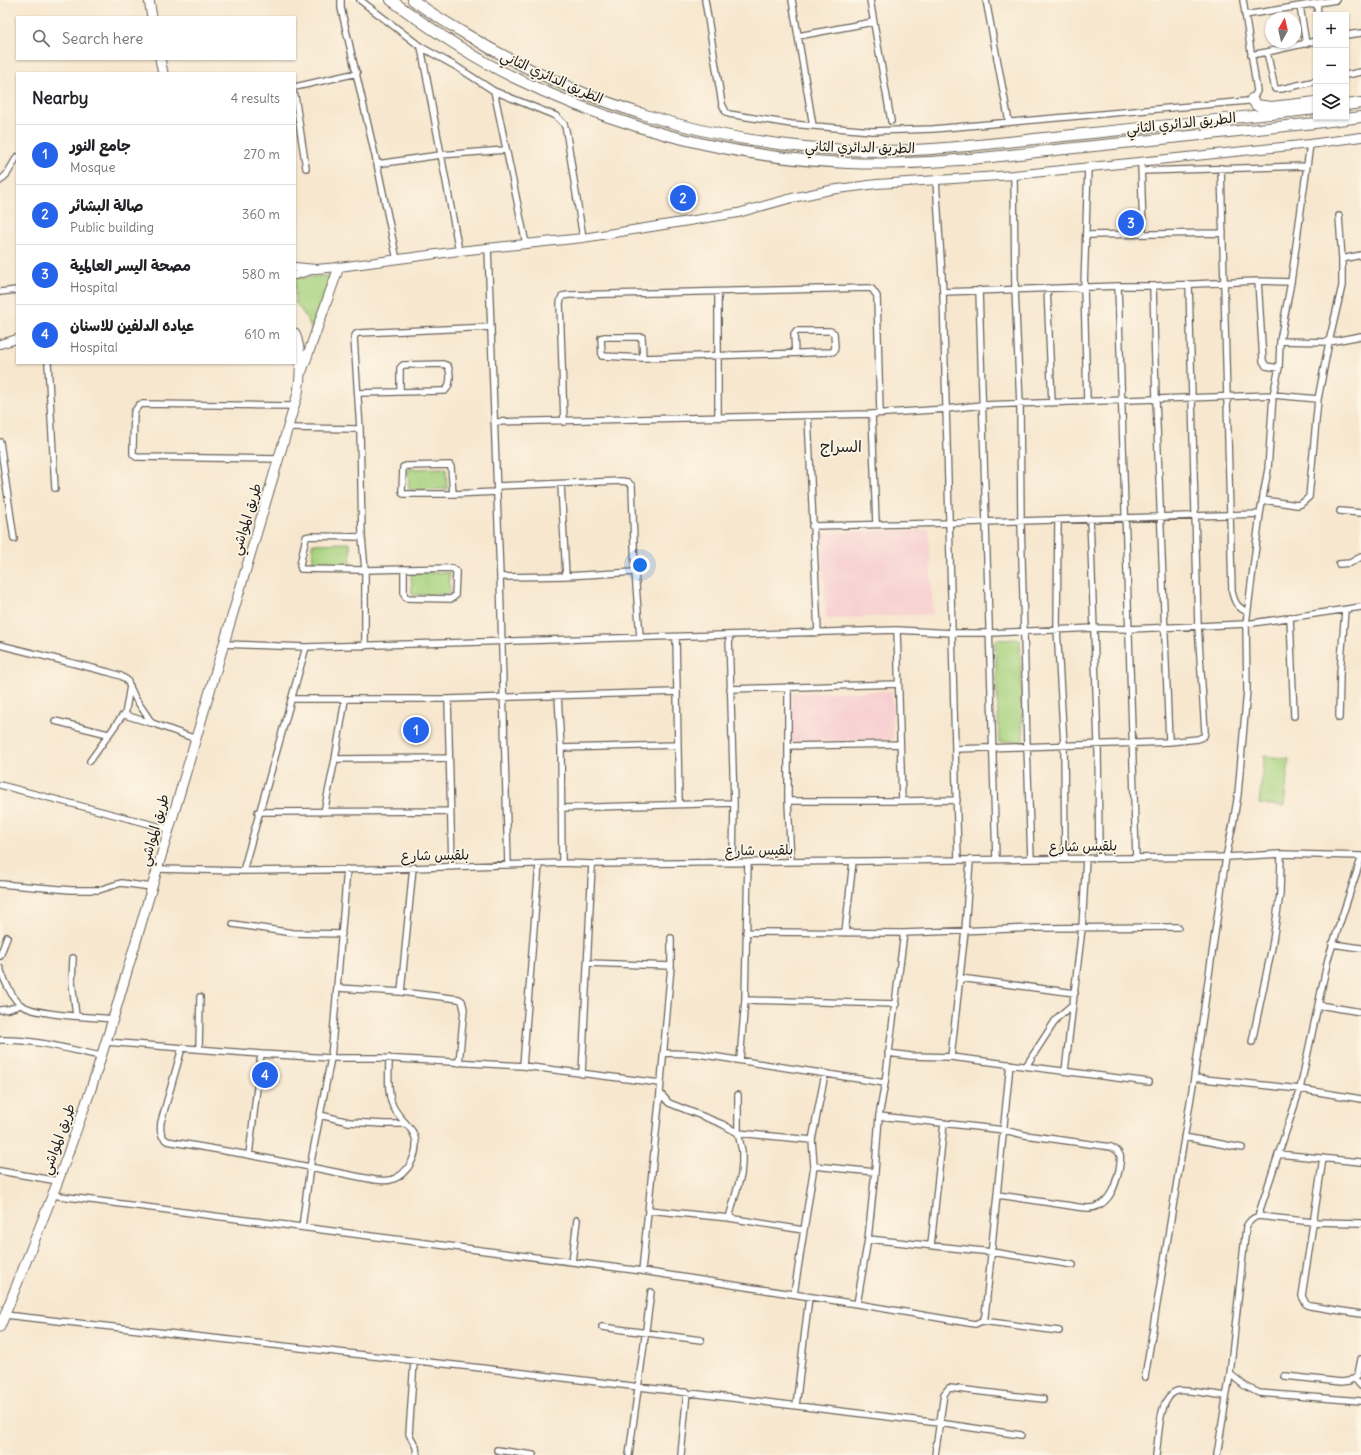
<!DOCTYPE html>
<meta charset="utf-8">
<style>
:root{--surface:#fff;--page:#f6f6f6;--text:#202124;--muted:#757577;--line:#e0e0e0;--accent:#2563eb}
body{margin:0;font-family:Delius,"Playpen Sans Arabic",sans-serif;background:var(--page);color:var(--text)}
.controls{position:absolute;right:12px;top:12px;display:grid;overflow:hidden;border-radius:0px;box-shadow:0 1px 3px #0004}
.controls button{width:36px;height:36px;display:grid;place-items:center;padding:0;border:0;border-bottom:1px solid var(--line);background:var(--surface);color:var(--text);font:20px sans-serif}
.compass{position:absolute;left:1265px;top:12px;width:36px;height:36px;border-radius:50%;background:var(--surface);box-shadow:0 1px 3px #0004;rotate:8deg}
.you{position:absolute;left:640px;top:565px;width:14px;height:14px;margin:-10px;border:3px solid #fff;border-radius:50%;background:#1a73e8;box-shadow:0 0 0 6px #1a73e833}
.badge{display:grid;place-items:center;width:26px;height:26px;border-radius:50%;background:var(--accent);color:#fff;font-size:13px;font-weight:700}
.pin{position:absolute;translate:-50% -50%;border:2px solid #fff;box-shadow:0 1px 4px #0006}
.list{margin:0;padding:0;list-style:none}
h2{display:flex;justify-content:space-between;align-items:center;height:52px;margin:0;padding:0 16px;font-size:17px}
h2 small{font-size:13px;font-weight:400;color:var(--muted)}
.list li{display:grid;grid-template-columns:26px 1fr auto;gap:12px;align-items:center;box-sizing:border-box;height:60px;padding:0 16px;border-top:1px solid var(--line)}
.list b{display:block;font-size:15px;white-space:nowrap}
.list p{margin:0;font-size:13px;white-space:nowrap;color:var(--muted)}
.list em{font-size:13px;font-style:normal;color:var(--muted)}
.icon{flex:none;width:22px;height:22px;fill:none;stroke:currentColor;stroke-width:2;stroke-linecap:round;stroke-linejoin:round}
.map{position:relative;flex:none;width:1361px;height:1455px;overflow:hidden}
.search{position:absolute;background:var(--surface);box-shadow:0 1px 3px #0004;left:16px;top:16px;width:280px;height:44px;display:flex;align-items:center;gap:10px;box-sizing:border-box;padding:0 14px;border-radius:0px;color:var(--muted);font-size:15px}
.panel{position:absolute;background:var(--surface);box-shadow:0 1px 3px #0004;left:16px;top:72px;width:280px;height:292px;border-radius:0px}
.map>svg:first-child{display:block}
.built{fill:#f7cfd0}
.green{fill:#a5d17d;stroke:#60764c}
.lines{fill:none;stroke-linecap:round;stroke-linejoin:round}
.street-casing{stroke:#69635b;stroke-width:8}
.secondary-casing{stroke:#69635b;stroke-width:10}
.primary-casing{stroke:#69635b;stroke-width:11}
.highway-casing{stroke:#69635b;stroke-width:12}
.street{stroke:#fff;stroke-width:5.5}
.secondary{stroke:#fff;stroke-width:8}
.primary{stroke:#fff;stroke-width:9}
.highway{stroke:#fff;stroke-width:10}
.labels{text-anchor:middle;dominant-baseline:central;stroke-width:3.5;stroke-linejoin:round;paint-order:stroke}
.street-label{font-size:14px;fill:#1c1c1c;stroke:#fcf5e5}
.quarter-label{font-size:16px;fill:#1c1c1c;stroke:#fcf5e5}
</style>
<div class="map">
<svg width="1361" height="1455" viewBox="0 0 1361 1455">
<rect width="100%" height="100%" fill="#fcf5e5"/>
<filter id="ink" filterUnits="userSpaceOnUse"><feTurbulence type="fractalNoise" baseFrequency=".025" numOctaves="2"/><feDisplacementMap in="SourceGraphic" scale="8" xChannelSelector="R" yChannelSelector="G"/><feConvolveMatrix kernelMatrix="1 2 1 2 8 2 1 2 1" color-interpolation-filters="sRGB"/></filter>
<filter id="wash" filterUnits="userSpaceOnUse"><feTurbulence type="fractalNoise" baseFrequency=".012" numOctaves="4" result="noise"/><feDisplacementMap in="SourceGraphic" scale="16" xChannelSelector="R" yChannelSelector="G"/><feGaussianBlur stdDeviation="0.9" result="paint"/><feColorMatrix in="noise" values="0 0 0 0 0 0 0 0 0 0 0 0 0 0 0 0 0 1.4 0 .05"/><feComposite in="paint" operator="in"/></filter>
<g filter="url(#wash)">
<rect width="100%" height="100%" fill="#f7e7cf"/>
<!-- built -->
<path class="built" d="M929 529 933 614 826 619 822 533Z
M892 691 893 740 792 742 791 693Z"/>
<!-- green -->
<path class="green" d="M335 275 313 336 310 326 306 317 295 302V281L299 278Z
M446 468 447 489 409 490 408 469Z
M350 543 351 565 313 566 312 544Z
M449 572 450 594 412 595 411 573Z
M1020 639 1023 741 999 742 995 640Z
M1264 756 1289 759 1284 806 1259 804Z"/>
</g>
<g filter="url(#ink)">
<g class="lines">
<!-- street casing -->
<g class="street-casing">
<path id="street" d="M341 0V8L377 164 397 260
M360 0 421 47 457 67 494 91 556 116 564 124 566 130 583 238
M705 0 722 104 726 112 729 114 791 124 872 131 933 129 1248 101 1255 95 1257 91 1243 0
M792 0 813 126
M870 0 891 121
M986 0 1009 122
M1317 4 1318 15
M1300 6 1306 44
M1245 15 1336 0
M1346 35 1361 33
M798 36 873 22
M421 47 459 251
M1267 52 1275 89H1281L1316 81
M1251 55 1267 52 1316 41
M1346 75 1361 72
M295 87 357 73
M494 91 526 244
M295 96 306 168
M1141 162 1143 234
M377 164 440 155 505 150
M1221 168 1232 591C1234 602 1237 607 1247 612
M1141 171 1307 166
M1014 175 1015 289 1020 405 1021 521 1027 746 1031 859
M936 180 943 292 958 860
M0 181 7 174 17 157
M1086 235 1223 233
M488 248 500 577 508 865
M1342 259 1361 255
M1258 281 1263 361 1266 366 1279 368
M1118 286 1136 858
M1153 286 1156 399 1169 742
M1047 288 1052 403
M979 290 996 859
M0 292 17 290
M718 292V418
M943 292 1118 286H1153L1258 281 1291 282
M1280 341 1329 342 1361 336
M643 358 642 337H605L601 338 602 356 643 358 832 352 834 351 835 347 834 333 830 331H796L794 334 795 353
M48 363 55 488
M358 393 441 391H445C451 385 451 374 448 366L443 364 403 365 400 368V392
M1087 401 1084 287 1088 167
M872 414 876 524
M808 416 818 633
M494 422 872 414 946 409 982 405 1273 395 1318 399
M564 422 560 303 562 296 569 295 869 288 872 289 877 296 880 413
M288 428 360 429
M0 442 14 539
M279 459 136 457 133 454V448L134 412 139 405 143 404 295 406
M561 485 566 576
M497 486 621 481 628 482 632 486 635 572 640 637
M453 494 451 467 450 465 406 466 403 467 402 491 403 494H453L497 492
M1263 500 1297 505 1301 504 1309 497 1318 399 1329 342 1342 286V259L1339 216
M1340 511 1361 513
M1090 518 1098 744 1099 858
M1058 520 1057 629 1064 745 1065 858
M812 526 949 523 1260 514
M362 537 311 536 306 537 300 565 301 569 365 570 452 568 456 571V574L455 596 451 599 406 598 404 594V569
M1339 564 1350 563 1361 557
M500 577 566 576 635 572
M1290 617 1294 716
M897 630 902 801
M729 636 734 803 733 863
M676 637 679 804
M223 644 306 647 897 630 952 633H990L1094 628 1129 629 1246 624 1361 607
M0 645 108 672 121 676 127 680 135 698 152 723 196 739
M365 646V570L362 537 360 429 354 338 356 334 359 333 491 327
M788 687V801L791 862
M730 689 898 684
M558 696 561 748 562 863
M292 699H448L677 692
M448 699 452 867
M125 715 130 686
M1339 718 1340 674 1345 610
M55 721 108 734
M788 746 900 744
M561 748 678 745
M955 749 1169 742 1198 739 1204 736 1205 732 1198 626 1189 284
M335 759 448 758
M90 761 122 716 125 715 151 723
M0 785 169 829
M788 801H902L957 800
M561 808 734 803
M258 812 450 811
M324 812 335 759 345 700
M158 869 243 871 382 869 562 863 592 864 1226 857 1281 854 1361 856
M243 871 306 647
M0 884 71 890H99L121 883 152 887
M233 924 293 933 342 934
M746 932 904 933 1038 928 1178 927
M845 933 853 861
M1332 944 1361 948
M0 956 7 937
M73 958 72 982 76 1016
M588 963 671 966
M0 968C3 978 13 1000 21 1005 38 1016 92 1017 113 1019
M960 978 1075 993
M338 988 401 992 459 999 462 1001 464 1009 459 1063
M401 992 413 867
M745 1000 896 1004
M1319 1005 1361 1012
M0 1010 9 1009 21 1005
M0 1040C34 1039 68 1049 101 1056
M106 1042 261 1054 331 1058H381L523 1066 660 1083
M1252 1042 1272 947 1280 894 1281 854
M182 1048 161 1122C160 1130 160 1136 167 1141L249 1155 375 1180C380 1180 386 1181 390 1180 409 1176 423 1148 412 1131 406 1122 396 1115 392 1104 387 1091 389 1073 389 1058
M199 1049 200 997
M663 1053 698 1054 885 1083
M888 1053 911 1056 951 1057 1149 1082
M951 1057 965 931 970 860
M740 1060 745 1000 748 862
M523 1066 539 864
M1026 1066 1057 1018 1073 1004
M1065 1071 1082 928 1086 858
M582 1074 592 864
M1194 1078 1300 1089 1361 1099
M660 1093 669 1103 722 1124 738 1133 812 1140
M320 1115 349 1122 384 1124H406
M879 1116 1004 1130 1025 1135 1111 1147C1123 1153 1121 1158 1119 1170 1116 1183 1111 1202 1095 1207 1087 1210 1074 1206 1065 1205 1042 1202 1020 1198 998 1195
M1184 1137 1242 1148
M1278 1154 1361 1162
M249 1155 261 1054
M1323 1158 1302 1296 1306 1304 1310 1306 1361 1314
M814 1166 875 1172
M0 1171 58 1181
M52 1195 642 1271 857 1304 975 1324 982 1321 985 1316 1010 1064
M648 1210 729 1218 803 1230
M1258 1216 1300 1089 1328 959 1361 859
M729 1218 741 1175 742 1162V1151L738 1133V1095
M302 1227 310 1167 331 1058 347 869
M868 1239 992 1252 1073 1265
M931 1245 944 1123
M572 1262 577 1220
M642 1271 660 1093 671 966V938
M794 1294 814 1166 812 1140 825 1074
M857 1304 868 1239 875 1172 879 1116 885 1083 904 933
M5 1315 481 1368 939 1423 1021 1435
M982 1321 1059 1331
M602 1327 701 1340
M414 1361 409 1434 416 1447 417 1455
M1230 1374 1245 1386 1259 1393 1361 1401
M1285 1376 1341 1382 1349 1381 1358 1375 1361 1359
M1145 1377 1194 1078 1226 857 1233 824 1238 794 1247 690 1246 624 1260 514 1268 469 1273 395 1279 368 1280 341 1291 282 1310 144
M1355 1379 1361 1386
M796 1406 809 1297
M497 1450 533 1455
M629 1455 651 1292
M681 1455 687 1392
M935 1455 944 1394 949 1388 1043 1399
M1156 1455C1159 1438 1158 1397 1177 1391 1185 1389 1217 1395 1226 1396
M1217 1455 1230 1374 1246 1227C1249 1221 1252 1218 1258 1216L1313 1222 1361 1223"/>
</g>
<!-- secondary casing -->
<g class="secondary-casing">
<path id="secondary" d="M295 267 316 269 339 267 459 251 583 238 738 213 792 198 830 190 877 184 1014 175 1310 144 1361 137
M295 275 312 270
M0 344 17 339"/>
</g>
<!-- primary casing -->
<g class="primary-casing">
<path id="primary" d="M149 0 152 17
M160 59 163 73
M302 371 339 267
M0 1327 58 1181 90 1092 113 1019 298 393C301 374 302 352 295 333"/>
</g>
<!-- highway casing -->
<g class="highway-casing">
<path id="highway" d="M391 0C429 28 470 56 513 77 618 128 732 158 848 163 921 166 993 157 1065 149 1148 140 1232 132 1315 123L1361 117
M413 0C429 12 447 23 464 33 580 104 712 144 847 150 916 154 985 144 1054 137 1141 128 1229 119 1316 109
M1252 99 1256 105 1271 107 1316 102
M1346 105 1361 103"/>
</g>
<!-- street -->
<use href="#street" class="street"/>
<!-- secondary -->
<use href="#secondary" class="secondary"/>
<!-- primary -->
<use href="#primary" class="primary"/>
<!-- highway -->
<use href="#highway" class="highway"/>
</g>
</g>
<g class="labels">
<!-- street labels -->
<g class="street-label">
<text transform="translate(552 77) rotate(24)">الطريق الدائري الثاني</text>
<text transform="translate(1181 123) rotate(-6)">الطريق الدائري الثاني</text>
<text transform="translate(860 147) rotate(1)">الطريق الدائري الثاني</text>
<text transform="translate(246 519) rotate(-73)">طريق المواشي</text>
<text transform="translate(154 830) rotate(-74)">طريق المواشي</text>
<text transform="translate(1083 846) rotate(-1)">بلقيس شارع</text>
<text transform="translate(759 850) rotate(-1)">بلقيس شارع</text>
<text transform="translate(435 855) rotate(-1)">بلقيس شارع</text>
<text transform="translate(58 1139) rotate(-70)">طريق المواشي</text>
</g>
<!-- quarter labels -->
<g class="quarter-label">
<text x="841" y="446">السراج</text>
</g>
</g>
</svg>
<div class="controls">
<button>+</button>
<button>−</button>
<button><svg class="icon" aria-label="layers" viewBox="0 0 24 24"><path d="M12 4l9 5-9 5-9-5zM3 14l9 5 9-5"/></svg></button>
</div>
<svg class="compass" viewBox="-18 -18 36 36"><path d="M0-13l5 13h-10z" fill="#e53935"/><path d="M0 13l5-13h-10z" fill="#757577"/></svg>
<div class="you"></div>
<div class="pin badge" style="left:416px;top:730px">1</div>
<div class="pin badge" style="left:683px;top:198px">2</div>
<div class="pin badge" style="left:1131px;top:223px">3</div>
<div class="pin badge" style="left:265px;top:1075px">4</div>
<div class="search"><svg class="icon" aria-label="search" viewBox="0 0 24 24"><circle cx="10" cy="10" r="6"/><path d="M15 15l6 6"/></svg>Search here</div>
<section class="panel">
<h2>Nearby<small>4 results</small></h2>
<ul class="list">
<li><span class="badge">1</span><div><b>جامع النور</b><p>Mosque</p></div><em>270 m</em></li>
<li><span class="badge">2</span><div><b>صالة البشائر</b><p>Public building</p></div><em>360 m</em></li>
<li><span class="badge">3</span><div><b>مصحة اليسر العالمية</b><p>Hospital</p></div><em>580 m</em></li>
<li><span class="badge">4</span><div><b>عياده الدلفين للاسنان</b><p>Hospital</p></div><em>610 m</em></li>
</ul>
</section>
</div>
